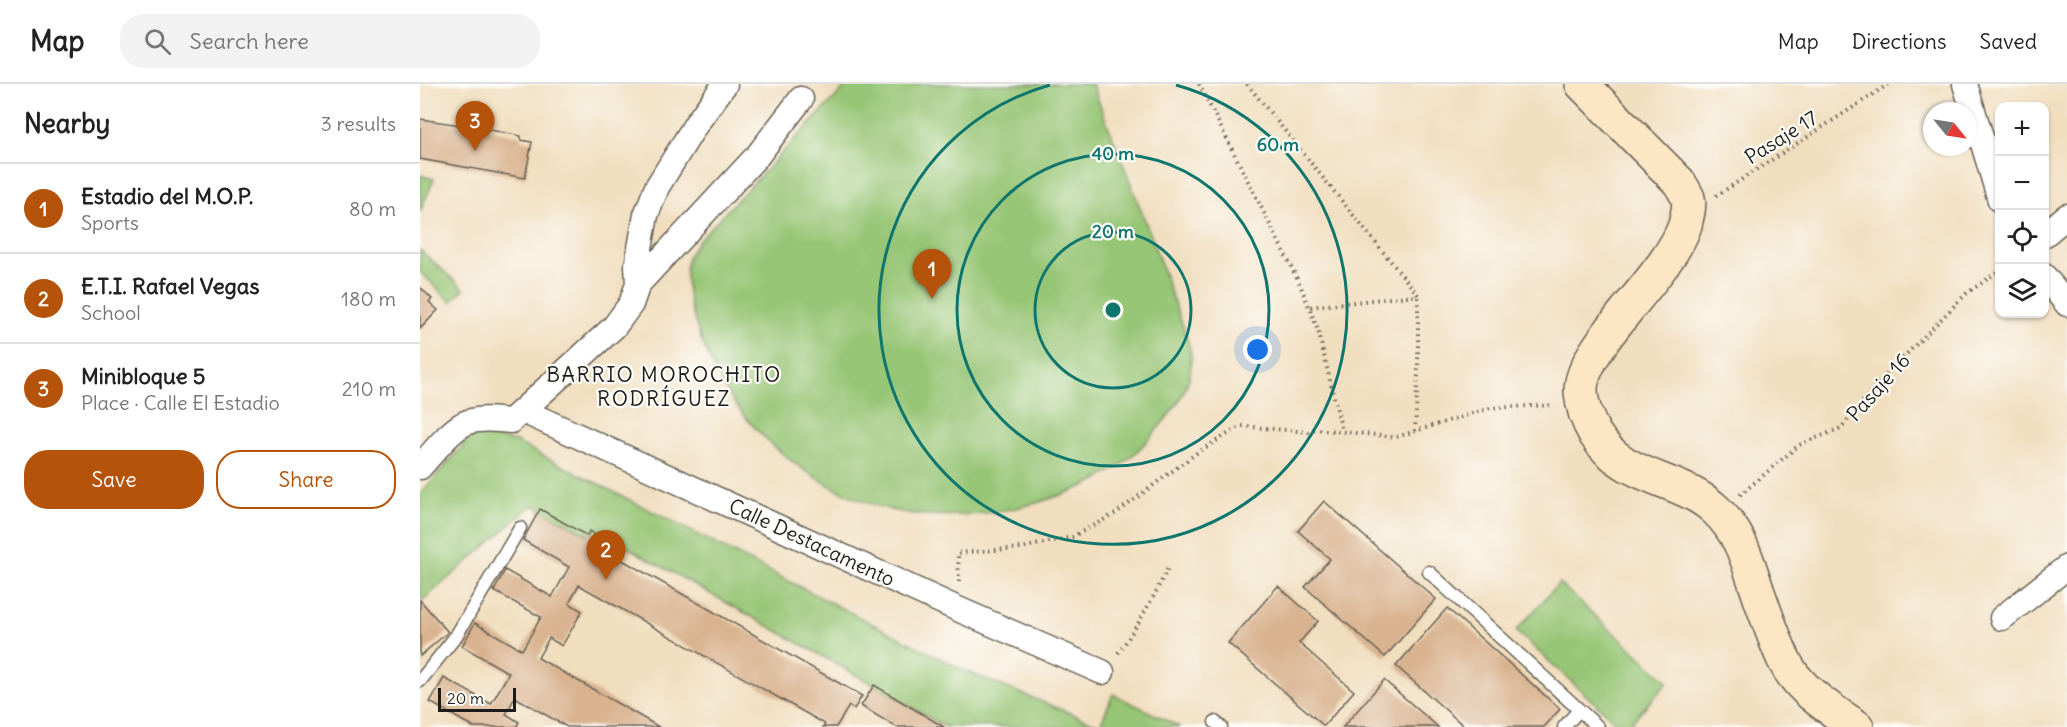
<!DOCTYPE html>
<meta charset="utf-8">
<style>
:root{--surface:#fff;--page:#f2f2f2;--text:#222;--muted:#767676;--line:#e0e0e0;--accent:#b45309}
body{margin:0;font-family:Delius,sans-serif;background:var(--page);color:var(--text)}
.controls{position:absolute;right:18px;top:18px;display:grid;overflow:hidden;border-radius:12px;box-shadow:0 2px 4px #0004}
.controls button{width:54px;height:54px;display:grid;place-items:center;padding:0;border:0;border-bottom:2px solid var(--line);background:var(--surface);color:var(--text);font:30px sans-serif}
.compass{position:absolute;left:1503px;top:18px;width:54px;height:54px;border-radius:50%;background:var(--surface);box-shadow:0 2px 4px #0004;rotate:120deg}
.scale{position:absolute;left:18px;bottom:15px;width:78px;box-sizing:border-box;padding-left:6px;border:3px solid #1c1c1c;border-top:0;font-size:16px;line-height:21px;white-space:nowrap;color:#1c1c1c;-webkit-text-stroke:4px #fdfcf7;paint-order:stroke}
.you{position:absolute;left:838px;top:266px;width:21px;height:21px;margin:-15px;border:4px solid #fff;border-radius:50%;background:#1a73e8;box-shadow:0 0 0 9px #1a73e833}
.badge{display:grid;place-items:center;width:39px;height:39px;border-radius:50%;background:var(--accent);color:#fff;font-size:20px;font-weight:700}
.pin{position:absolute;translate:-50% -50px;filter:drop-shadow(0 2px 3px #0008)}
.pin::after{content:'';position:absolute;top:32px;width:21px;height:18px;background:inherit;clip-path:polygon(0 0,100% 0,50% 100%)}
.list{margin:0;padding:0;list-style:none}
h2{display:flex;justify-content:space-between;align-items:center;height:78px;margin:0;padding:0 24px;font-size:26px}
h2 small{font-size:20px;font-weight:400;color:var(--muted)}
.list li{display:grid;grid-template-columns:39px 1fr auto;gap:18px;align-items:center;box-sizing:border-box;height:90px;padding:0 24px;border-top:2px solid var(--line)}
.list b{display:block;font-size:22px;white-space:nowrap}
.list p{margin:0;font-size:20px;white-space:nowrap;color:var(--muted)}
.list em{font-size:20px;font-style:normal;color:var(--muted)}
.actions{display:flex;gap:12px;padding:18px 24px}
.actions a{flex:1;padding:14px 0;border:2px solid var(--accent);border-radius:24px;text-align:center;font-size:21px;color:var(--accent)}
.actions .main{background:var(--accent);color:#fff}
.icon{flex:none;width:33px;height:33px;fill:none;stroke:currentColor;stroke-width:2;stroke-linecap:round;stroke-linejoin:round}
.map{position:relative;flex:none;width:1647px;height:643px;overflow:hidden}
header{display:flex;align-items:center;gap:36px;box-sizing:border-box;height:84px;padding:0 30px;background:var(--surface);border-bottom:2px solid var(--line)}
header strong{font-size:28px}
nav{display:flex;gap:33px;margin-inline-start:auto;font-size:21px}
.search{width:420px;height:54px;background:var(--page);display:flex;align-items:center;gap:15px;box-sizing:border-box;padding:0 21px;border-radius:24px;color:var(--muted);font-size:22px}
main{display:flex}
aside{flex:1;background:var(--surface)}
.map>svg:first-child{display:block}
.green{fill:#96c574;stroke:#597048;stroke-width:1.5}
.building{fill:#d9b390}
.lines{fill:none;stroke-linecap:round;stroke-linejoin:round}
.lane-casing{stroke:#676055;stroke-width:15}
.street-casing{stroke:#676055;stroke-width:27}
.secondary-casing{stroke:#676055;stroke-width:36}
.path{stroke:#676055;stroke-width:4;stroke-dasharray:1.5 4.5;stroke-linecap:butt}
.lane{stroke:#fff;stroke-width:12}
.street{stroke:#fff;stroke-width:24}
.secondary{stroke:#fce6c4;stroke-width:33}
.ring{fill:none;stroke:#0f766e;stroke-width:3}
.labels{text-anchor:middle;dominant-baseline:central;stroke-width:4.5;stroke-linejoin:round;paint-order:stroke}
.street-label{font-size:20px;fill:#1c1c1c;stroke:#fdfcf7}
.neighbourhood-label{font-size:21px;letter-spacing:1.5px;fill:#1c1c1c;stroke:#fdfcf7}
.centre{fill:#0f766e;stroke:#fdfcf7;stroke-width:3}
.ring-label{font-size:18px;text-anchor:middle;font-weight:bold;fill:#0f766e;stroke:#fdfcf7;stroke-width:4.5;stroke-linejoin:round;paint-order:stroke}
</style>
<header>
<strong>Map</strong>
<div class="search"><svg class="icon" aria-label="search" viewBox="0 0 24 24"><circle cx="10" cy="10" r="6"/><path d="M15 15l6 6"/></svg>Search here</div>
<nav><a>Map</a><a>Directions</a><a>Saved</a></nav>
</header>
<main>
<aside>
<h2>Nearby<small>3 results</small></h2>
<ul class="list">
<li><span class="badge">1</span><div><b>Estadio del M.O.P.</b><p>Sports</p></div><em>80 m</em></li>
<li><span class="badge">2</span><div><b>E.T.I. Rafael Vegas</b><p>School</p></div><em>180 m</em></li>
<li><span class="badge">3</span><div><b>Minibloque 5</b><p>Place · Calle El Estadio</p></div><em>210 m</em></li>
</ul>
<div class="actions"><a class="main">Save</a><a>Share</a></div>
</aside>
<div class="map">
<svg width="1647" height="643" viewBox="0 0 1647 643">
<rect width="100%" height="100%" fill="#fdfcf7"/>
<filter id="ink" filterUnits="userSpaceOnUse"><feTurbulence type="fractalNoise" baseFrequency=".0167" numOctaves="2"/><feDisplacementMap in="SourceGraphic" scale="12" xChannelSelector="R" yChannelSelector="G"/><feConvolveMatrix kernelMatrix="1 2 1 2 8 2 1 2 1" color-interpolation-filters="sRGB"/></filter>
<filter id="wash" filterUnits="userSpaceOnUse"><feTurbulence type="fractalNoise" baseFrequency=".008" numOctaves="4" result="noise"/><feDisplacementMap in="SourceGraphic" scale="24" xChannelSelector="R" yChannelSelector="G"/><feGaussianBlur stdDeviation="1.35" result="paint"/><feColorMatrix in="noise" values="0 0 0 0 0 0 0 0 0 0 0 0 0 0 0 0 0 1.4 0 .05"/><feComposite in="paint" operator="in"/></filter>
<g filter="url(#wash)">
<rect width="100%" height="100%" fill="#f1debf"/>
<!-- green -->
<path class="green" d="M428 0H672C699 71 729 141 752 213 758 230 770 256 771 272 774 303 752 328 734 349 727 357 720 365 712 372 685 396 650 409 616 419 576 431 513 436 472 426 414 412 356 373 319 325 305 308 295 287 286 267 277 247 261 197 267 177 268 170 274 164 277 158Z
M0 91 14 95 0 128Z
M0 166 44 205 31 218 0 188Z
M54 349 96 358 545 587 680 641 693 610 760 643H526L454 601 189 453 186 457 169 447 167 451 113 421 3 516 0 513V410Z
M1139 499 1248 598 1207 643H1201L1096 547Z"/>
<g id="blocks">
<!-- building -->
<path class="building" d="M0 35 41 41 40 45 59 48 60 44 101 52V56L112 58 105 94 0 75Z
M0 203 12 215 9 218 18 226 0 245Z
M904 417 1016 515 965 573 885 503 910 475 878 447Z
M120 425 167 452 169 447 186 457 181 464 442 612 434 625 429 622 416 643H403L405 640 159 501 149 519 162 527 142 562 129 554 118 574 239 643H147L95 613 86 630 99 638 96 643H53L10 618 24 594 71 620 89 589 42 562 55 539 102 566 121 533 74 507 85 486 132 513 149 483 103 456Z
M858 502 898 537 879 559 934 607 904 642 808 559Z
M0 516 28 548 0 572Z
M1027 524 1140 625 1124 643H1045L976 582Z
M964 596 1018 643H923Z
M454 601 524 643H476L441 622Z"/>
</g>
</g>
<g filter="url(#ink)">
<use href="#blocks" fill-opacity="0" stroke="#676055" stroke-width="1.5"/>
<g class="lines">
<!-- lane casing -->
<g class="lane-casing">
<path id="lane" d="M1009 488 1178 643
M0 597 36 552 100 444
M795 638 801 643
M1144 643 1159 626"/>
</g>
<!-- street casing -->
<g class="street-casing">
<path id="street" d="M1545 0 1580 116
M1624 151 1647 132
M1624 192 1647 220
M218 200 338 71 381 15
M103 327 540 526 682 588
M0 383C12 370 32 343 48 338 62 333 78 336 91 337L194 243 211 220 218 200 217 181 226 131 237 103 276 40 305 0
M1582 534 1647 483"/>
</g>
<!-- secondary casing -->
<g class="secondary-casing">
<path id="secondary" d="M1162 0 1259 98C1262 103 1266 109 1268 114 1270 123 1267 132 1265 141 1248 193 1159 263 1161 308 1162 322 1168 338 1175 350 1204 397 1260 392 1296 426 1323 452 1328 480 1340 514 1344 526 1349 539 1354 552 1359 565 1365 581 1374 592 1390 613 1415 628 1437 643"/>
</g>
<!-- path -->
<path class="path" d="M779 0 879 198 898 246 922 347
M827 0 998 211 889 223
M1296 112 1469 0
M995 347 998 288V211
M1320 411 1379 361 1421 344 1458 299 1546 210 1580 186
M539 498 538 469 601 464 652 453 696 429 778 368 821 342 888 348 895 345 976 353 1070 324 1133 321
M698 569C718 542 733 514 748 484"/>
<!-- lane -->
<use href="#lane" class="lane"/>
<!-- street -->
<use href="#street" class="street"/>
<!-- secondary -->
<use href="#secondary" class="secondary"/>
</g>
</g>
<!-- distance rings -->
<g class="ring">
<circle cx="693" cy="226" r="78"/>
<circle cx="693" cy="226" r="156"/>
<path d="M756 1A234 234 0 1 1 630 1"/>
</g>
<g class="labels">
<!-- street labels -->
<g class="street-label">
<text transform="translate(1361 53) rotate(-32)">Pasaje 17</text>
<text transform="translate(1458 303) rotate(-48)">Pasaje 16</text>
<text transform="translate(392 458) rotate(25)">Calle Destacamento</text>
</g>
<!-- neighbourhood labels -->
<g class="neighbourhood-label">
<text x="244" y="290">BARRIO MOROCHITO<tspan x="244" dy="24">RODRÍGUEZ</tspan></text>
</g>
</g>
<circle cx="693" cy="226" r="9" class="centre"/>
<g class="ring-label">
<text x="858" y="67">60 m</text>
<text x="693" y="76">40 m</text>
<text x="693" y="154">20 m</text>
</g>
</svg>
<div class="controls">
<button>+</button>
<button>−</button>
<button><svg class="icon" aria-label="locate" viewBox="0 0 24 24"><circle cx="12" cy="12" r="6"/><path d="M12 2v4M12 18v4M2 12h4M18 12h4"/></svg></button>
<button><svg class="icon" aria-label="layers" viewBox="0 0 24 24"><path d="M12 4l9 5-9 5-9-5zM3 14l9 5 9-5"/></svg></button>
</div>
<svg class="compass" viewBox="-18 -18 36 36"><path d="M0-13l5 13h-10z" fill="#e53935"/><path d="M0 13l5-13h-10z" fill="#767676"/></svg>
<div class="scale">20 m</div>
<div class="you"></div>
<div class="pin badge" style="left:512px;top:215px">1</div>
<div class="pin badge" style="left:186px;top:496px">2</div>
<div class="pin badge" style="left:55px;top:67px">3</div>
</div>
</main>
